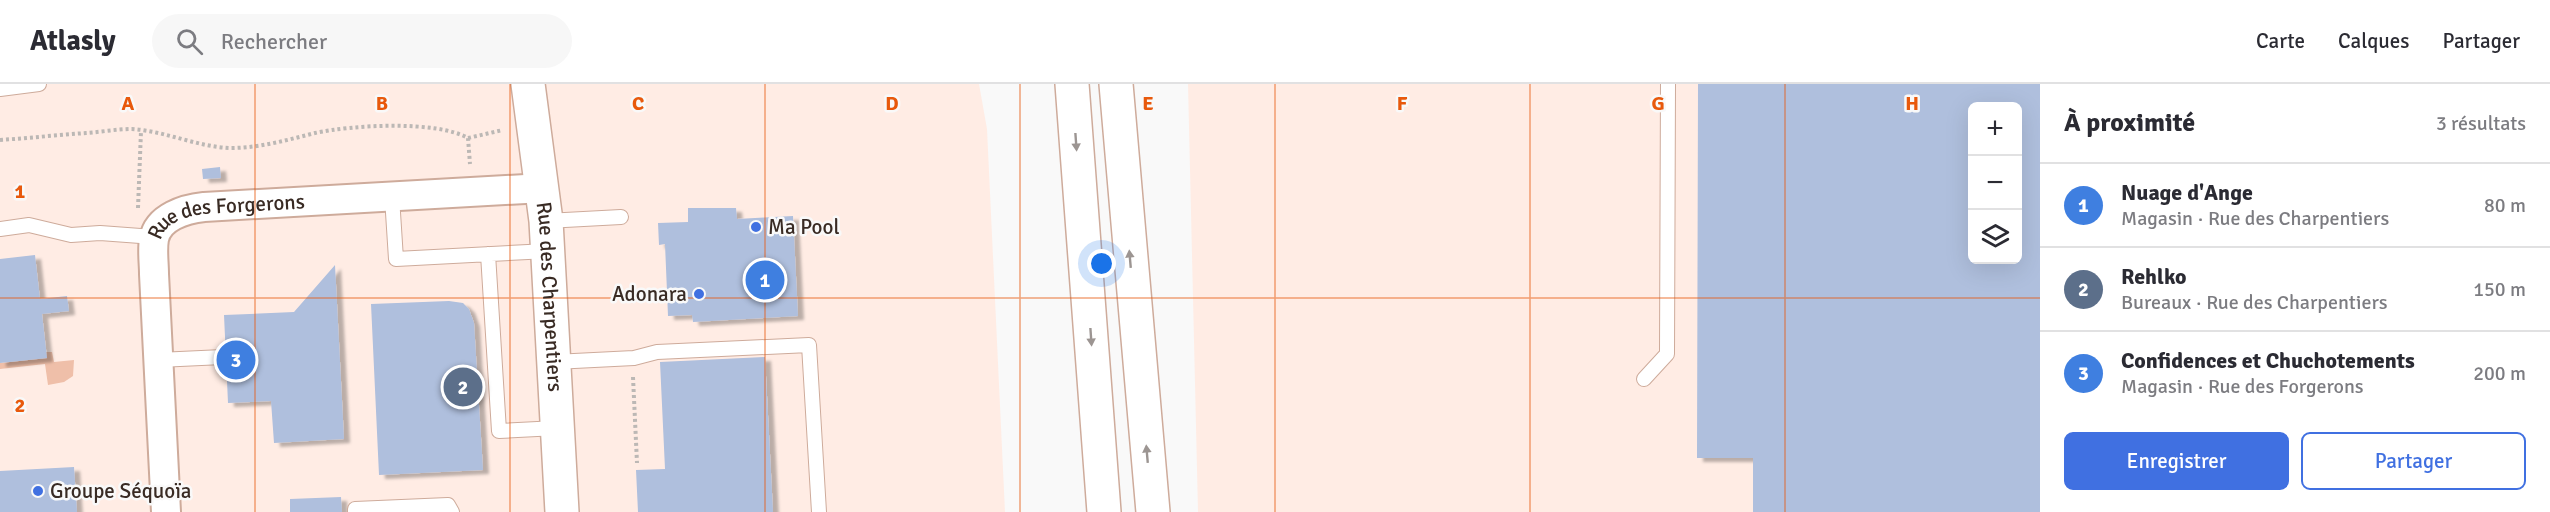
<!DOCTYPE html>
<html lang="fr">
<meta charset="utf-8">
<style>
:root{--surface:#fff;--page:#f7f7f7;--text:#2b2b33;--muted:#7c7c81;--line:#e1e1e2;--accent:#4070e1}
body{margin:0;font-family:Signika,sans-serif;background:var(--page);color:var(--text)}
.controls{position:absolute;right:18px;top:18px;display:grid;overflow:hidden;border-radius:9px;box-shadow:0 6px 24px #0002}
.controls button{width:54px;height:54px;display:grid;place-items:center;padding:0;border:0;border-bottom:2px solid var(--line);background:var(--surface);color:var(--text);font:30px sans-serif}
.you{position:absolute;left:1102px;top:180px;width:21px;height:21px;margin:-15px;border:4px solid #fff;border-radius:50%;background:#1a73e8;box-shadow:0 0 0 9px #1a73e833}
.badge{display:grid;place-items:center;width:39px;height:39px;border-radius:50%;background:var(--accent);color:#fff;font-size:20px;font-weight:700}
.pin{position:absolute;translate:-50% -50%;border:3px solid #fff;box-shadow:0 2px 6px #0006}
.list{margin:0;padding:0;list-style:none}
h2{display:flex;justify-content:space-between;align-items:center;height:78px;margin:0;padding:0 24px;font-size:26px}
h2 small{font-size:20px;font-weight:400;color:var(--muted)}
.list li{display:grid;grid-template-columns:39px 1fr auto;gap:18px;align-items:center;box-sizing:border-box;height:84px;padding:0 24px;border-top:2px solid var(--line)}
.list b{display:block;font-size:22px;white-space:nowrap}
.list p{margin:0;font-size:20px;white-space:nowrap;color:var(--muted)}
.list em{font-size:20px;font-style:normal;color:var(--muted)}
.actions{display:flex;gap:12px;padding:18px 24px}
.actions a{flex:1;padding:14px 0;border:2px solid var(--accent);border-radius:9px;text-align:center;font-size:21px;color:var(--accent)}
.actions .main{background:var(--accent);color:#fff}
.icon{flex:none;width:33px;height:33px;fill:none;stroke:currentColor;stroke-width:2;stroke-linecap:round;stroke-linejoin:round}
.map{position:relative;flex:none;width:2040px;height:428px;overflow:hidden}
header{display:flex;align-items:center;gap:36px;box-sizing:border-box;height:84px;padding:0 30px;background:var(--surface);border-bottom:2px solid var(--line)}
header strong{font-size:28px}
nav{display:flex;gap:33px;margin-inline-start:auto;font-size:21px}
.search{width:420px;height:54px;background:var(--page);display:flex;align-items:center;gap:15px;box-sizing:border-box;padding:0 21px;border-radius:33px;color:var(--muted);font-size:22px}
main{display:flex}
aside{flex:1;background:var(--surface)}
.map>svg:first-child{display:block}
.built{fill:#ffece4;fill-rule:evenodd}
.green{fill:#efbfa9}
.building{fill:#afbfdd;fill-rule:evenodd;filter:url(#shadow)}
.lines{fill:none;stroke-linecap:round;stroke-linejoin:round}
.lane-casing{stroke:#ceab9b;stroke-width:16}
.street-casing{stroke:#ceab9b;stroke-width:32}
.secondary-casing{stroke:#ceab9b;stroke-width:36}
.highway-casing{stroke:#ceab9b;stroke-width:36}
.path{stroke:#bcb8b5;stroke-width:4;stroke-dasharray:3 3;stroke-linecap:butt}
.lane{stroke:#fff;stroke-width:14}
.street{stroke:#fff;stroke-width:28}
.secondary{stroke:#fff;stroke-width:33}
.highway{stroke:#fff;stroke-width:33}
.oneway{fill:#9c9592}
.grid{fill:none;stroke:#e8590c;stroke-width:1.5;stroke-opacity:0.55}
.poi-dot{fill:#4070e1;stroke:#f9f9f9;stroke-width:2}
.labels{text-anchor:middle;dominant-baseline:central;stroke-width:5;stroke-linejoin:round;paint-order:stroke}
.street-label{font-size:21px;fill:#392b24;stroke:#f9f9f9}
.poi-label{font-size:21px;fill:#392b24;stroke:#f9f9f9;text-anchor:start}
.grid-label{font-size:20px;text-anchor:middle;font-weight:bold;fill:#e8590c;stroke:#f9f9f9;stroke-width:5;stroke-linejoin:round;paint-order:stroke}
</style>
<header>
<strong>Atlasly</strong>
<div class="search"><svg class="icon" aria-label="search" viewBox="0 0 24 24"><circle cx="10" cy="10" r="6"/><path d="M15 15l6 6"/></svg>Rechercher</div>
<nav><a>Carte</a><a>Calques</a><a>Partager</a></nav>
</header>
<main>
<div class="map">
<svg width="2040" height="428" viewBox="0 0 2040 428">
<defs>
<filter id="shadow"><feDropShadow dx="6" dy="4" stdDeviation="1.5" flood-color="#0004"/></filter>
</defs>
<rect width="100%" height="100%" fill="#f9f9f9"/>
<!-- built -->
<path class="built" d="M0 0H979L987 45 1005 428H0Z
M1188 0H2040V428H1198ZM1972 22H2018V176H1972Z"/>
<!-- green -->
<path class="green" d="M46 268H52L54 278 74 276 73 292 64 298 48 301 45 280 0 285V279L46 274Z"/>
<!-- building -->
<path class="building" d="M1698 0H2040V428H1753V374H1697ZM1972 22H2018V176H1972Z
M220 83 221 94 203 95 202 85Z
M688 124H736L737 135 793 132 798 232 693 238 692 231 668 232 665 160 659 161 658 139 688 138Z
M35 171 40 215 67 212 69 227 42 230 47 274 0 279V175Z
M335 181 344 355 274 359 271 317 228 319 224 231 294 228Z
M449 217 463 219 469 225 474 239 483 386 379 391 371 220Z
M765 273 773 428H638L636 386 665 385 660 278Z
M74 383 77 428H0V387Z
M341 413 342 428H290V415Z"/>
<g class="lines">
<!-- lane casing -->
<g class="lane-casing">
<path id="lane" d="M0 5 39 0
M392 113 396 175 548 167
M546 137 621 133
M0 145 29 141 71 151 100 149 154 153
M488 170 499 347 557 344
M158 276 223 273
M554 278 634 274 657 268 809 261 819 428
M1644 295 1667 270 1668 0
M355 428V425L448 421 452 428"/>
</g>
<!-- street casing -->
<g class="street-casing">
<g id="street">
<path id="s1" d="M166 428 154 190C154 179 152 166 154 155 158 133 185 125 204 123L543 104"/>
</g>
</g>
<!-- secondary casing -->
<g class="secondary-casing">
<g id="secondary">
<path id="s2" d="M528 0 546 137 562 428"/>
</g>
</g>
<!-- highway casing -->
<g class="highway-casing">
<path id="highway" d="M1072 0 1104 428
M1116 0 1153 428"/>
</g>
<!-- path -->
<path class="path" d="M468 54 503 46
M0 56C29 54 58 51 86 49 101 48 117 45 132 45 165 47 198 63 230 64 260 64 287 56 315 49 352 41 436 36 468 54L470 80
M138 124 141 47
M633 293 637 379"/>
<!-- lane -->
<use href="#lane" class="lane"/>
<!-- street -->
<use href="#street" class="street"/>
<!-- secondary -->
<use href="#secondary" class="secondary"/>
<!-- highway -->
<use href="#highway" class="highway"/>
</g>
<!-- one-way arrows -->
<defs><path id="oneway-solid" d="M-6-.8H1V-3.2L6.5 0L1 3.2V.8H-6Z" transform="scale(1.5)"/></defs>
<g class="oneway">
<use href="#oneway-solid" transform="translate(1076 58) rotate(86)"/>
<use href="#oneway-solid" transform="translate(1130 175) rotate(-95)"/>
<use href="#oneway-solid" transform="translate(1091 253) rotate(86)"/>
<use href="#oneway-solid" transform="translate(1147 370) rotate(-95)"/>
</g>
<!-- grid -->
<path class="grid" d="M255 0V428M510 0V428M765 0V428M1020 0V428M1275 0V428M1530 0V428M1785 0V428M0 214H2040"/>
<!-- markers -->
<g class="poi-dot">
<circle cx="756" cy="143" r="6"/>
<circle cx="699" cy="210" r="6"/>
<circle cx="38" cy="407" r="6"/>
</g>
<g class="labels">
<!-- street labels -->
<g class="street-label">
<text stroke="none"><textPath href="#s1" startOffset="356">Rue des Forgerons</textPath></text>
<text stroke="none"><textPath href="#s2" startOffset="214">Rue des Charpentiers</textPath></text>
</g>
<!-- poi labels -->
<g class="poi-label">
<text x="768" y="143">Ma Pool</text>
<text x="687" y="210" text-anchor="end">Adonara</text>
<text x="50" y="407">Groupe Séquoïa</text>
</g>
</g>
<g class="grid-label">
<text x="128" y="26">A</text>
<text x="382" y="26">B</text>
<text x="638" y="26">C</text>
<text x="892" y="26">D</text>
<text x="1148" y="26">E</text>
<text x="1402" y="26">F</text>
<text x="1658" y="26">G</text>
<text x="1912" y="26">H</text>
<text x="20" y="114">1</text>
<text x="20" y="328">2</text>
</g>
</svg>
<div class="controls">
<button>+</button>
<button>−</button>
<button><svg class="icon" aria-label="layers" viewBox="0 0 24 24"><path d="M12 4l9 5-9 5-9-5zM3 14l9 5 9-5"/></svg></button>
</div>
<div class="you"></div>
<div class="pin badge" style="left:765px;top:196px;background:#3f7fe0">1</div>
<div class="pin badge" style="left:463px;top:303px;background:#5c6f8a">2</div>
<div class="pin badge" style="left:236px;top:276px;background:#3f7fe0">3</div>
</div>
<aside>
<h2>À proximité<small>3 résultats</small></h2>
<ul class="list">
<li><span class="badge" style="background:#3f7fe0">1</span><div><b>Nuage d'Ange</b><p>Magasin · Rue des Charpentiers</p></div><em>80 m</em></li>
<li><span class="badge" style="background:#5c6f8a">2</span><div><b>Rehlko</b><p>Bureaux · Rue des Charpentiers</p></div><em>150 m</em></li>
<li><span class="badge" style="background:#3f7fe0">3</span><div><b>Confidences et Chuchotements</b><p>Magasin · Rue des Forgerons</p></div><em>200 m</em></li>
</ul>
<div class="actions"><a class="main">Enregistrer</a><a>Partager</a></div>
</aside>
</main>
